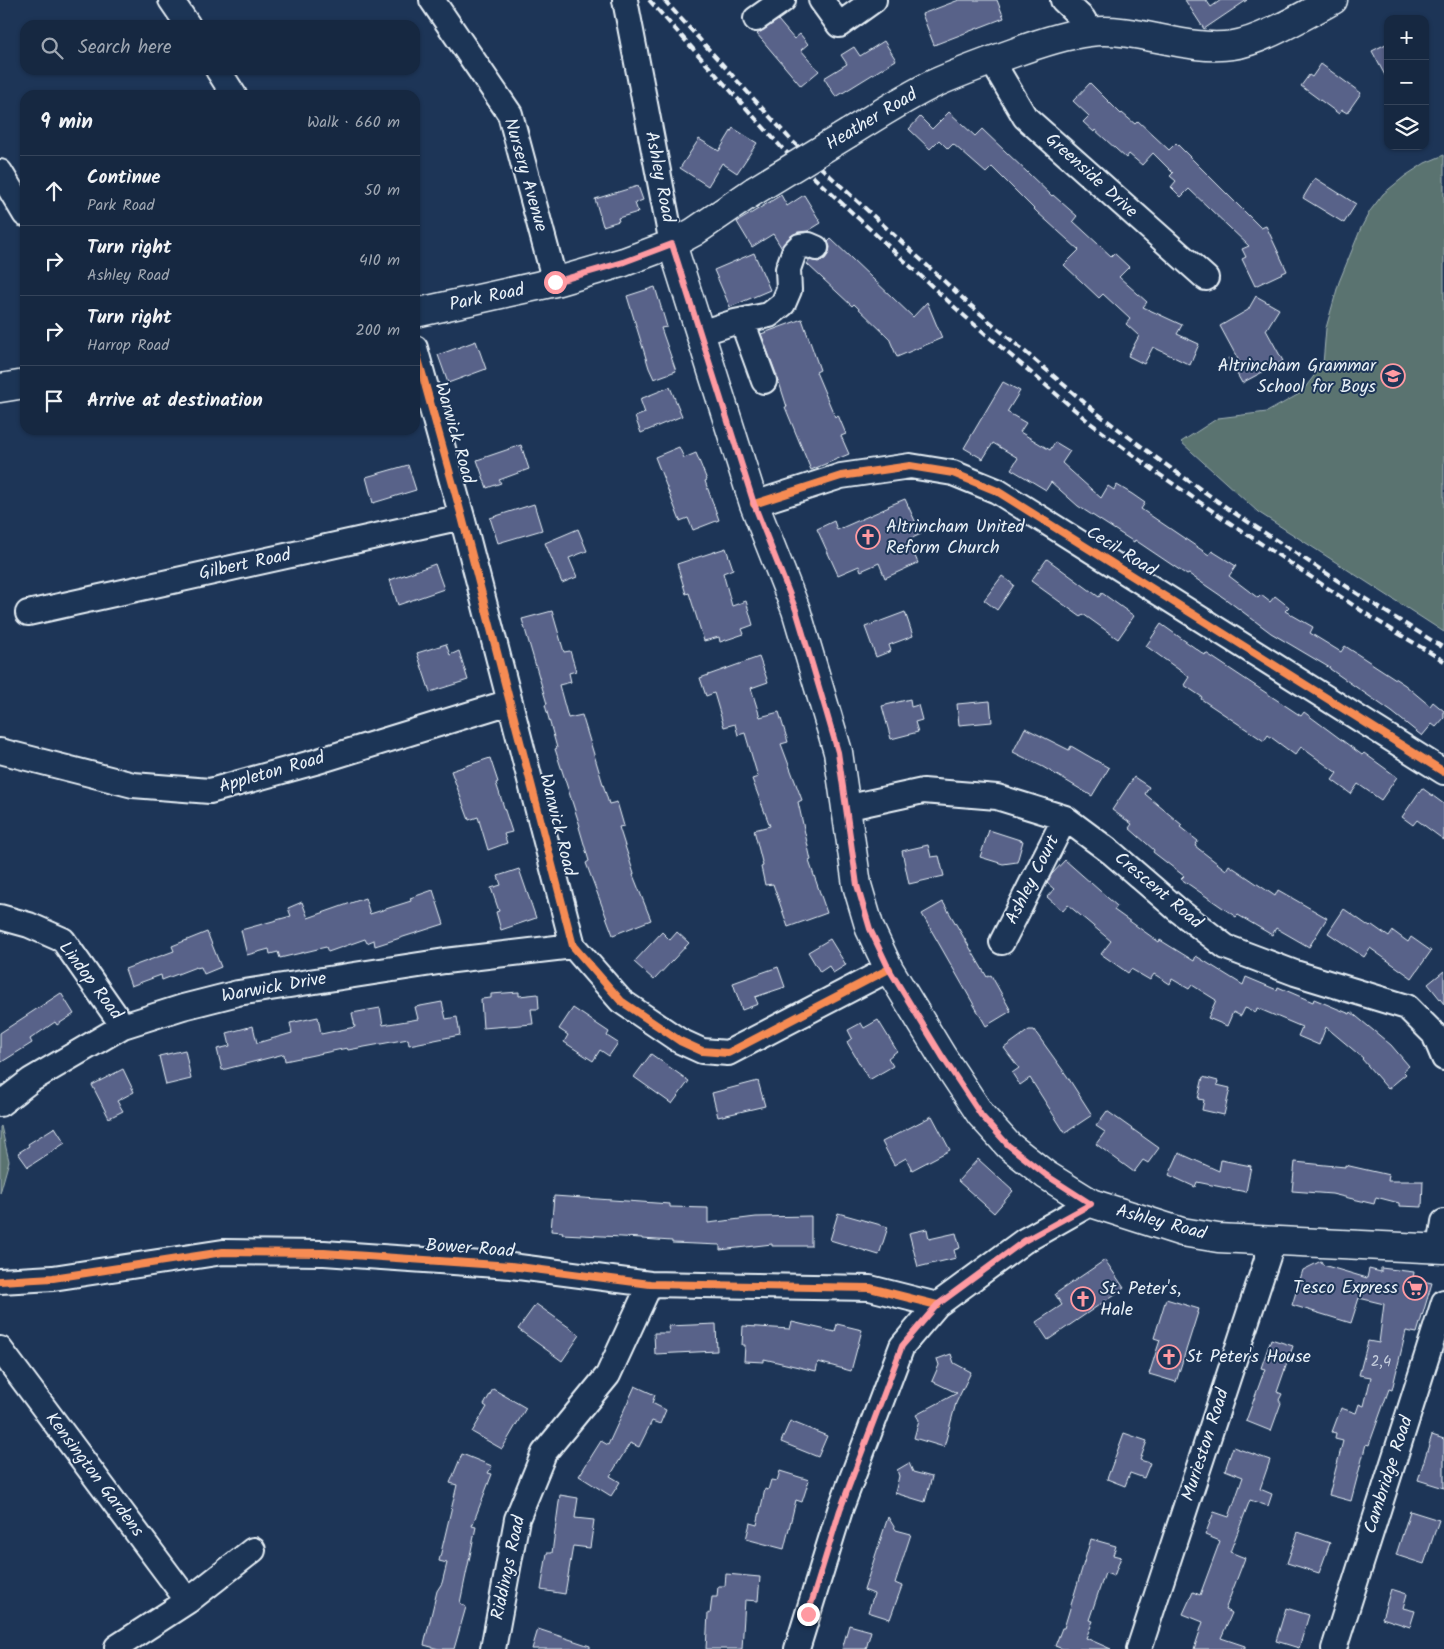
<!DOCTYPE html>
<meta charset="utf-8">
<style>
:root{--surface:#162841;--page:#1f3048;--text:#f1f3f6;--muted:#9ea6b1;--line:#35445a}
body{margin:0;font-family:Kalam,sans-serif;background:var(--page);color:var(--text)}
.controls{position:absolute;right:15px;top:15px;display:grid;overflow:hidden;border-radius:10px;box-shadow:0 1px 4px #0004}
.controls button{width:45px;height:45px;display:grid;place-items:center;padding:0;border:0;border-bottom:1px solid var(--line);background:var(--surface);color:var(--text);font:25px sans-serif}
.stop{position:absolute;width:15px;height:15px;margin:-11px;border:4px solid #ff9aa2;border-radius:50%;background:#fff}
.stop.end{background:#ff9aa2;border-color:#fff;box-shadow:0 1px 5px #0008}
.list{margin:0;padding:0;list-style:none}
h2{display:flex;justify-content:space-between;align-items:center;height:65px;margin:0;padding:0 20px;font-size:21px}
h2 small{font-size:16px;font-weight:400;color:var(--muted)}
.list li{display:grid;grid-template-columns:32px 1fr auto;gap:15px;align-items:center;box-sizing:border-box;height:70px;padding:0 20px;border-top:1px solid var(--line)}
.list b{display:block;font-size:19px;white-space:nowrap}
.list p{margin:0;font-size:16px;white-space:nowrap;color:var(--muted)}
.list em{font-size:16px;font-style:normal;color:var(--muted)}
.icon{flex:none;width:28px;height:28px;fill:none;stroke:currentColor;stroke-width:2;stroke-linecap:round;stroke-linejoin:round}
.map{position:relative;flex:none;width:1444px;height:1649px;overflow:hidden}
.search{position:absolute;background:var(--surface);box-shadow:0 1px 4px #0004;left:20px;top:20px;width:400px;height:55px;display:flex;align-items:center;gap:12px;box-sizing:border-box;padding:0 18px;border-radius:15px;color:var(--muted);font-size:19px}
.panel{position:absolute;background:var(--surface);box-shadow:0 1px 4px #0004;left:20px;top:90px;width:400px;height:345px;border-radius:15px}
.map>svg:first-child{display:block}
.green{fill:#5a7370;stroke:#a1b2b4}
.building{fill:#596289;stroke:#e8f1f8}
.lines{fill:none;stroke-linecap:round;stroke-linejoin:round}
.minor-casing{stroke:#e8f1f8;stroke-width:28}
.major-casing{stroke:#e8f1f8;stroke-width:31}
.minor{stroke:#1d3557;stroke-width:24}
.major{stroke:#1d3557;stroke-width:28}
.rail{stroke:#e8f1f8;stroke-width:4;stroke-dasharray:8 4;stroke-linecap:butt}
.major-bridge-casing{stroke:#e8f1f8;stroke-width:31;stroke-linecap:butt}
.major-bridge{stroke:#1d3557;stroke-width:28}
.cycleway-casing{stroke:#1d3557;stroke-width:11}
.cycleway{stroke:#f68b52;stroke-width:8}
.route{stroke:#ff9aa2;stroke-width:6}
.labels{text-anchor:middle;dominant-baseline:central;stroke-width:4;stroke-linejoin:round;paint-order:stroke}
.number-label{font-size:15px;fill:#c4cddc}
.street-label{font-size:18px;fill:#e8f1f8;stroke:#1d3557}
.poi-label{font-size:18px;fill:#e8f1f8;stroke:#1d3557;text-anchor:start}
</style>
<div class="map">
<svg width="1444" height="1649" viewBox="0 0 1444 1649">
<rect width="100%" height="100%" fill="#1d3557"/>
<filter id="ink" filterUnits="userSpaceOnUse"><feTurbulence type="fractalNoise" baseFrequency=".02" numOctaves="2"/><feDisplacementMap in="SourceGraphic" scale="10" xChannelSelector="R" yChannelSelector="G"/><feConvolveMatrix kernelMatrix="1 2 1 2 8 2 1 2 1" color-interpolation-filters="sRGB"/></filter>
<g filter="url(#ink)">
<!-- green -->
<path class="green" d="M1444 155V632L1258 512 1181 442 1218 418 1267 412 1301 393 1323 364 1326 328 1339 282 1361 228 1370 211 1383 194 1405 176 1425 163Z
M1 1126 9 1161 0 1193V1127Z"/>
<!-- building -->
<path class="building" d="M959 0H997L1004 18 934 45 922 14Z
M1185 0H1206L1211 7 1221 0H1247L1204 29Z
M778 20 794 39 800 34 808 44 801 50 819 71 801 86 757 34Z
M884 41 896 60 836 97 824 78 847 64 841 55 854 47 860 56Z
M1388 43V81L1372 51Z
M1321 64 1361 93 1347 113 1342 110 1339 114 1301 86 1309 75 1312 77Z
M1090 83 1121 114 1122 113 1135 124 1138 121 1169 150 1176 143 1261 228 1266 226 1287 271 1255 286 1242 259 1246 257 1242 249 1249 246 1189 189 1181 197 1171 187 1176 181 1170 176 1173 173 1153 153 1142 165 1129 154 1126 158 1095 130 1094 132 1083 122 1089 116 1073 101Z
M949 112 975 136 982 129 1052 196 1053 195 1077 216 1073 221 1111 256 1114 253 1129 267 1119 277 1147 302 1143 307 1182 325 1177 334 1199 344 1190 365 1153 347 1144 364 1128 356 1139 336 1126 324 1130 319 1103 294 1099 298 1064 265 1079 250 1037 212 992 167 986 173 953 144 948 149 939 140 930 149 909 129 920 117 932 129Z
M733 128 757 143 737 173 722 163 708 186 680 168 699 139 719 151Z
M1315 178 1356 204 1344 223 1303 198Z
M638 186 643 200 635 203 638 212 618 218 619 221 603 226 595 199Z
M781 195 787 206 804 195 821 223 808 231 798 232 791 236 781 247 773 234 752 247 737 222Z
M831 239 913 317 927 302 942 338 897 357 889 338 854 304 852 306 807 264 810 260 818 262 825 259 829 253 830 247 828 242Z
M754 253 770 290 730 307 714 270Z
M655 287 667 327 661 328 676 371 654 379 649 368 627 296Z
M1256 296 1279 309 1266 330 1283 361 1242 383 1228 358 1240 363 1220 326 1248 310Z
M802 319 820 370 816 372 835 417 838 415 846 434 841 436 849 454 811 470 785 407H787L777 376 761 334Z
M476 341 486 369 448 383 438 355Z
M1003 382 1020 391 1007 412 1026 423 1020 432 1050 450 1055 442 1070 451 1062 463 1101 498 1108 486 1114 490 1117 485 1132 494 1145 503 1141 509 1209 555 1212 551 1236 566 1229 576 1258 598 1261 595 1270 602 1275 596 1289 607 1285 611 1313 627 1310 633 1341 652 1345 646 1405 685 1430 706 1433 702 1444 711V718L1436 727 1432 724 1422 736 1392 712 1330 669V668L1271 633 1227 600 1189 574 1187 575 1135 540 1134 542 1078 506 1051 482 1046 490 1011 469 1018 458 993 443 983 459 964 448Z
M670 387 682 416 641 433 635 417 645 413 640 399Z
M521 445 529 469 499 480 501 483 487 488 477 460Z
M679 447 684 458 696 453 707 480 705 481 719 520 693 530 688 518 680 521 655 457Z
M408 465 416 490 373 503 366 477Z
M905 499 921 534 908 540 918 563 885 578 879 563 861 571 859 566 838 575 817 529 834 521 837 530 889 507 888 506Z
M534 504 542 530 498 543 490 518Z
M578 529 587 551 569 558 577 577 562 583 545 543Z
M726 548 733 569 723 573 732 606 746 601 753 625 742 629 744 634 720 642 719 637 704 641 689 593 686 594 677 564Z
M1047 559 1099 597 1102 593 1134 616 1118 639 1083 614 1081 617 1031 581Z
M435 564 444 589 398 605 390 580Z
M1002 576 1014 585 997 610 984 600Z
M552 611 564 652 570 651 576 671 569 673 571 682 559 685 568 718 582 715 609 804 617 802 624 826 619 827 634 874 633 875 651 920 613 935 586 863 589 861 579 827 580 826 555 749 557 748 545 705 547 704 522 619Z
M905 612 913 636 889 645 891 651 876 657 865 627Z
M1161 624 1205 655 1206 653 1301 716 1304 712 1362 755 1364 753 1397 777 1381 800 1358 784 1351 794 1332 780 1337 773 1301 747 1295 755 1268 735 1264 741 1201 699 1202 697 1184 685 1189 677 1146 646Z
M446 644 450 655 459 651 468 680 430 692 417 653Z
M759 657 768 682 751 688 760 717 779 712 788 742 781 744 802 800 798 802 811 860 809 861 827 913 788 927 773 884 765 885 761 867 763 866 754 830 770 826 752 779 758 777 745 733 738 735 735 724 724 727 714 693 706 696 700 678Z
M910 699 911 707 918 705 922 720 915 722 918 732 891 739 882 706Z
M990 701 992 722 959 725 957 704Z
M1025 728 1069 750 1071 746 1109 768 1092 796 1043 767 1013 752Z
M490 758 498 782 496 783 512 832 504 834 507 843 488 850 478 817 469 820 451 771Z
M1134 777 1149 787 1145 794 1182 825 1180 827 1198 841 1195 846 1226 870 1229 865 1275 896 1278 890 1327 918 1309 947 1276 928 1272 935 1238 915 1236 917 1181 879 1184 876 1153 852 1154 850 1129 828 1132 824 1112 810Z
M1422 788 1444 804V840L1417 820 1413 825 1402 817Z
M989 830 1023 841 1017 862 1003 864 980 857Z
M928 845 931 857 939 856 944 876 909 884 902 851Z
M1065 860 1117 906 1114 910 1159 942 1160 940 1194 961 1196 956 1243 985 1246 977 1277 990 1278 987 1313 1002 1314 999 1350 1014 1351 1012 1391 1045 1409 1066 1403 1071 1406 1074 1388 1089 1362 1059 1363 1058 1326 1027 1319 1045 1298 1036 1302 1027 1257 1008 1256 1012 1245 1008 1241 1016 1233 1012 1227 1026 1208 1018 1216 1000 1192 985 1189 989 1172 979 1170 984 1154 974 1150 980 1131 969 1128 973 1101 954 1111 941 1068 905 1063 911 1047 897 1054 889 1047 883 1051 875Z
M519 869 536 918 501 930 496 912 499 911 491 888 501 885 498 876Z
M433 890 444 924 375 946 374 940 367 943 365 939 328 952 326 947 280 958 278 952 270 954 269 949 247 955 241 930 291 916 288 908 302 902 308 918 365 898 370 914 411 901 410 898Z
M943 902 987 977 991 975 1011 1011 986 1026 922 914Z
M1344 909 1370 927 1372 925 1389 937 1393 931 1408 942 1411 937 1431 951 1412 978 1370 948 1364 957 1328 933Z
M207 932 221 967 204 974 201 967 196 968V967L162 980 161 975 131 986 125 969 174 951 172 946Z
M662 932 670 940 677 932 689 943 654 980 634 962Z
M830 939 846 965 833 973 829 966 820 972 808 952Z
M778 967 785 987 755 997 758 1004 742 1010 733 983Z
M1444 971V1004L1428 984Z
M519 992V996L538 994 539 1009H531L533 1024 483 1028 481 999 491 998V994Z
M61 993 74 1014 57 1025 55 1022 30 1039 32 1043 0 1063V1033Z
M442 1002 446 1019 457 1017 460 1035 409 1045 408 1039 348 1050 347 1048 285 1061 284 1054 222 1070 217 1049 230 1046 227 1033 253 1026 257 1043 292 1033 290 1023 318 1017 321 1034 355 1027 352 1013 380 1008 383 1025 418 1019 415 1007Z
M573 1008 609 1032 607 1036 618 1043 609 1056 600 1050 593 1061 564 1042 568 1035 559 1029Z
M878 1020 897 1051 888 1058 893 1066 869 1080 847 1042 852 1038 848 1030 861 1023 864 1028Z
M1029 1030H1034L1067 1076 1092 1115 1065 1133 1030 1078 1020 1085 1012 1073 1019 1068 1004 1048Z
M185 1050 191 1079 166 1085 159 1056Z
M651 1054 689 1081 672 1104 634 1077Z
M123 1069 134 1092 117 1101 123 1111 109 1118 92 1085Z
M1203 1077 1218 1081 1217 1085 1230 1088 1224 1115 1202 1110 1204 1100 1198 1099Z
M758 1081 765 1106 718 1117 712 1093Z
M1107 1111 1159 1148 1148 1163 1143 1160 1134 1172 1096 1144 1105 1132 1096 1126Z
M932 1116 950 1150 912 1170 906 1158 894 1165 882 1142Z
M55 1127 65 1143 28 1167 18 1153 29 1146 28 1144Z
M1179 1153 1219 1171 1221 1160 1251 1166 1246 1192 1197 1182 1195 1187 1169 1175Z
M978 1159 1013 1191 994 1213 958 1181Z
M1295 1162 1345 1167V1165L1389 1175 1388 1181H1423L1422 1207 1399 1206V1203L1376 1197 1374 1204 1332 1194 1292 1191Z
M554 1196 670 1204V1207L708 1208V1223L756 1217 811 1216V1246H772V1244L720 1250V1245L672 1243V1241L642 1239V1238L562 1234 563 1232 551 1231Z
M838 1213 888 1227 879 1255 830 1240Z
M927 1229 929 1239 956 1233 960 1248 954 1250 956 1258 918 1267 909 1233Z
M1105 1260 1124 1288 1048 1340 1036 1322 1062 1305 1055 1294Z
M1321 1261 1323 1265 1367 1278 1369 1269 1381 1272V1268L1414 1272 1413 1279 1432 1283 1417 1333 1406 1331 1392 1390 1389 1389 1369 1445 1366 1444 1351 1501 1329 1495 1343 1441 1335 1439 1336 1433 1332 1432 1341 1408 1356 1413 1359 1404 1364 1406 1371 1377 1359 1375 1368 1341 1379 1343 1384 1304 1359 1298 1351 1323 1292 1305 1303 1270Z
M1166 1299 1199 1309 1176 1382 1149 1374 1160 1340 1154 1338Z
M536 1304 580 1335 562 1361 518 1329Z
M792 1322 835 1332 837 1324 862 1330 851 1371 818 1362 816 1371 764 1359V1362L744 1361 745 1345H742L743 1326 790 1329Z
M716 1324 717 1351 655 1354 654 1333H669L668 1326Z
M1271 1339 1293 1346 1277 1392 1282 1394 1279 1400 1281 1403 1271 1431 1246 1421 1265 1369 1261 1368Z
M951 1354 954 1363 971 1372 956 1403 944 1447 914 1438 919 1420 916 1415 957 1393 932 1381 939 1365 937 1359Z
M635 1386 655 1395 652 1403 666 1410 660 1424 652 1421 639 1447 630 1443 610 1476 620 1482 611 1496 579 1476 601 1441 608 1445Z
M493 1389 526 1408 502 1449 472 1432 487 1407 484 1405Z
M790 1421 827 1436 818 1457 781 1442Z
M1124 1433 1147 1441 1140 1460 1150 1463 1144 1478 1130 1473 1125 1486 1107 1479Z
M1432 1435 1444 1439V1488L1418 1480Z
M1233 1447 1270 1460 1260 1489 1272 1494 1268 1506 1250 1500 1230 1552 1245 1558 1225 1610 1232 1613 1221 1638 1245 1646V1649H1194L1203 1622 1183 1614 1193 1592 1200 1595 1220 1541 1205 1535 1214 1512 1229 1517 1243 1477 1225 1470Z
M462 1454 492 1466 488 1473 492 1474 472 1526 476 1527 460 1603 466 1607 454 1649H439L424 1645 437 1591 442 1583 447 1563 439 1561 457 1485 450 1483Z
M909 1463 913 1472 932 1477 925 1502 895 1493 899 1476 897 1470Z
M780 1471 809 1480 802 1502 796 1500 784 1549 746 1539 750 1523 757 1525 765 1489 768 1490 771 1480 777 1481Z
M560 1495 578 1498 575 1518 594 1520 590 1548 573 1546 565 1594 541 1590 547 1553H552Z
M1410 1511 1439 1520 1424 1564 1396 1555Z
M888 1517 896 1530 911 1534 895 1583 902 1586 890 1619 868 1612 874 1594 864 1590Z
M1298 1532 1330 1543 1319 1573 1287 1563Z
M1091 1539 1116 1546 1113 1555 1121 1557 1114 1576 1105 1573 1089 1620 1093 1621 1086 1638 1111 1649H1063L1055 1646 1062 1628H1064Z
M726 1574 760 1577 758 1601 745 1600 742 1649H706L708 1613 710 1614 712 1597H717L718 1586H725Z
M1391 1589 1407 1594 1403 1608 1415 1611 1410 1627 1382 1618Z
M1286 1608 1309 1615 1299 1648 1276 1641Z
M849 1625 871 1631 866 1649H842Z
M538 1629 590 1646V1649H532Z"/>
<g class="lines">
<!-- minor casing -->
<g class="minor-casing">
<path id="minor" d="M171 0 188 25
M432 0 510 114 555 282
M625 0 672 244
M821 0 839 25 874 0
M1063 0 1083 19 1090 31
M756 19 783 0
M992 61 1025 117 1206 278
M218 70 234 95
M0 172 25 214
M742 321 764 381
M700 333 735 322 769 315 783 304 789 290 788 269 794 252 800 246 809 245 816 248
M415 348 462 517 573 946 621 1001 680 1041 702 1051 728 1053 889 969
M754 504 841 476 910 466 953 473 997 491 1444 772
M28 613 462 517
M0 751 133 785 210 791 315 762 510 702
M845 808 923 791 997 797 1065 818 1112 853 1178 910 1226 947 1295 973 1407 1007 1434 1034 1444 1058
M0 917 29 925 63 940 123 1026
M1002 942 1065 818
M0 1104 31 1080 123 1026 183 1007 238 993 445 961 573 946
M1440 1249 1444 1222
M0 1281 53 1278 223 1252 324 1253 511 1266 650 1284 870 1288 937 1305
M0 1349 188 1601
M117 1647 188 1601 253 1550
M493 1649 517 1519 544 1453 608 1375 650 1284
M797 1649 840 1510 902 1346 937 1305 1024 1241 1091 1203
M1139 1649 1273 1241
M1334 1649 1444 1302"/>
</g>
<!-- major casing -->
<g class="major-casing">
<path id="major" d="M849 133C876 116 903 99 931 85 957 73 985 63 1013 53 1037 44 1063 35 1089 32 1137 26 1185 52 1233 45 1262 41 1306 14 1333 0
M672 244 754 504 796 610 838 752 857 885 870 929 889 969 942 1056 981 1115 1008 1145 1046 1175 1091 1203 1182 1232 1218 1238 1444 1249
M415 313 555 282 624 262 672 244 694 232 754 191
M0 388 25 384"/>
</g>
<!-- minor -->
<use href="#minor" class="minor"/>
<!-- major -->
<use href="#major" class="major"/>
<!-- rail -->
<path class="rail" d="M649 0 782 148 961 313 1089 422 1156 472 1227 521 1371 617 1444 661
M664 0 791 140 969 304 1097 413 1162 462 1233 512 1378 607 1444 648"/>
<!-- major-bridge casing -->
<g class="major-bridge-casing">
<path id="major-bridge" d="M754 191 849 133"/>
</g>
<!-- major-bridge -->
<use href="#major-bridge" class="major-bridge"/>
<!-- cycleway casing -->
<g class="cycleway-casing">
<path id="cycleway" d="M415 348 462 517 573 946 621 1001 680 1041 702 1051 728 1053 889 969
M754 504 841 476 910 466 953 473 997 491 1444 772
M0 1281 53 1278 223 1252 324 1253 511 1266 650 1284 870 1288 937 1305"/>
</g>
<!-- cycleway -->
<use href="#cycleway" class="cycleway"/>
</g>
</g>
<g class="lines" filter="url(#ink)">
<!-- route -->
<path class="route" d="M555 282 624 262 672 244 754 504 796 610 824 704 838 752 857 885 870 929 889 969 942 1056 981 1115 1008 1145 1046 1175 1091 1204 1024 1241 937 1305 902 1346 840 1510 808 1614"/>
</g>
<!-- icons -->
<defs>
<g id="school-ring" transform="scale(1.25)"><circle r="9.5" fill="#1d3557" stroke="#ff9aa2" stroke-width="1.5"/><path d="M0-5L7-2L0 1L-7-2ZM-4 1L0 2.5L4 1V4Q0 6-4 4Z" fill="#ff9aa2"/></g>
<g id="church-ring" transform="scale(1.25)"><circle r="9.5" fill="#1d3557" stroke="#ff9aa2" stroke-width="1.5"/><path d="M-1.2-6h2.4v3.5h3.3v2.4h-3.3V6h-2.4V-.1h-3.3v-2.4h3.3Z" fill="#ff9aa2"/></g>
<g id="supermarket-ring" transform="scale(1.25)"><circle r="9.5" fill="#1d3557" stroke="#ff9aa2" stroke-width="1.5"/><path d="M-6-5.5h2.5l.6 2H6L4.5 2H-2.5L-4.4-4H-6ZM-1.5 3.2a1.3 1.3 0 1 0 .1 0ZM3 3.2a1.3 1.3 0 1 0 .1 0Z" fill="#ff9aa2"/></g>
</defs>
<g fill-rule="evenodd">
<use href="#school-ring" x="1393" y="376"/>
<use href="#church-ring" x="868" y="537"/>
<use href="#supermarket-ring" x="1415" y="1288"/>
<use href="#church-ring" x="1083" y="1299"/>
<use href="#church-ring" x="1169" y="1357"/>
</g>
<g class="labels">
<!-- number labels -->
<g class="number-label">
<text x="1381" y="1362">2,4</text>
</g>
<!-- street labels -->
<g class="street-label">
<text transform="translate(872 120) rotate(-31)">Heather Road</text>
<text transform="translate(525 175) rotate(74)">Nursery Avenue</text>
<text transform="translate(1091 176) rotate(42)">Greenside Drive</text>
<text transform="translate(659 177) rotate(79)">Ashley Road</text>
<text transform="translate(487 298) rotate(-12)">Park Road</text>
<text transform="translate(454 433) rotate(74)">Warwick Road</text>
<text transform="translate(1121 552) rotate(32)">Cecil Road</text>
<text transform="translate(245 565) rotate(-12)">Gilbert Road</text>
<text transform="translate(272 773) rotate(-16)">Appleton Road</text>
<text transform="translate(557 825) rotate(76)">Warwick Road</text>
<text transform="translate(1033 880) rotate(-63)">Ashley Court</text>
<text transform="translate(1158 891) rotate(40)">Crescent Road</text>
<text transform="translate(90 981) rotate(53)">Lindop Road</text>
<text transform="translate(274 988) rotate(-10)">Warwick Drive</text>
<text transform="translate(1161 1223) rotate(15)">Ashley Road</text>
<text transform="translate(470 1249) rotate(4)">Bower Road</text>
<text transform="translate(1206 1445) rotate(-72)">Murieston Road</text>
<text transform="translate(94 1475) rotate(53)">Kensington Gardens</text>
<text transform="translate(1389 1475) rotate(-72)">Cambridge Road</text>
<text transform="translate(509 1568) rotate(-78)">Riddings Road</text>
</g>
<!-- poi labels -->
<g class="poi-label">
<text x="1376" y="366" text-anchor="end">Altrincham Grammar<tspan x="1376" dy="21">School for Boys</tspan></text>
<text x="886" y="527">Altrincham United<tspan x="886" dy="21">Reform Church</tspan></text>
<text x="1398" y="1288" text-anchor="end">Tesco Express</text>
<text x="1100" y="1289">St. Peter's,<tspan x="1100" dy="21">Hale</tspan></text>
<text x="1186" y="1357">St Peter's House</text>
</g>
</g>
</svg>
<div class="controls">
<button>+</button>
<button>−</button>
<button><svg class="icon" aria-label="layers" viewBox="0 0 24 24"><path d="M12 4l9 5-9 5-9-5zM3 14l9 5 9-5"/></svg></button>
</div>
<div class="stop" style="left:555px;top:282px"></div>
<div class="stop end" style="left:808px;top:1614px"></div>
<div class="search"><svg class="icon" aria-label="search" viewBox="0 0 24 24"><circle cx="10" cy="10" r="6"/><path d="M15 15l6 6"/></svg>Search here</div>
<section class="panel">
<h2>9 min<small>Walk · 660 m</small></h2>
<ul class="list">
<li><svg class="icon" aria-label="ahead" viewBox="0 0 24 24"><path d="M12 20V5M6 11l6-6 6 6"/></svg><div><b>Continue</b><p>Park Road</p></div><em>50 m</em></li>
<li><svg class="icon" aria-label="right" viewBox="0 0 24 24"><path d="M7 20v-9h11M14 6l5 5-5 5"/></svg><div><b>Turn right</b><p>Ashley Road</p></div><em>410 m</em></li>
<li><svg class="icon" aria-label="right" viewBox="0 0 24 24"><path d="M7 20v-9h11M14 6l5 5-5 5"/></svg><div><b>Turn right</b><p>Harrop Road</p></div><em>200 m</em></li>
<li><svg class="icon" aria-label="arrive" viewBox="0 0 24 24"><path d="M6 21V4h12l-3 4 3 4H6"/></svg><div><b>Arrive at destination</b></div></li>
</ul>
</section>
</div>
